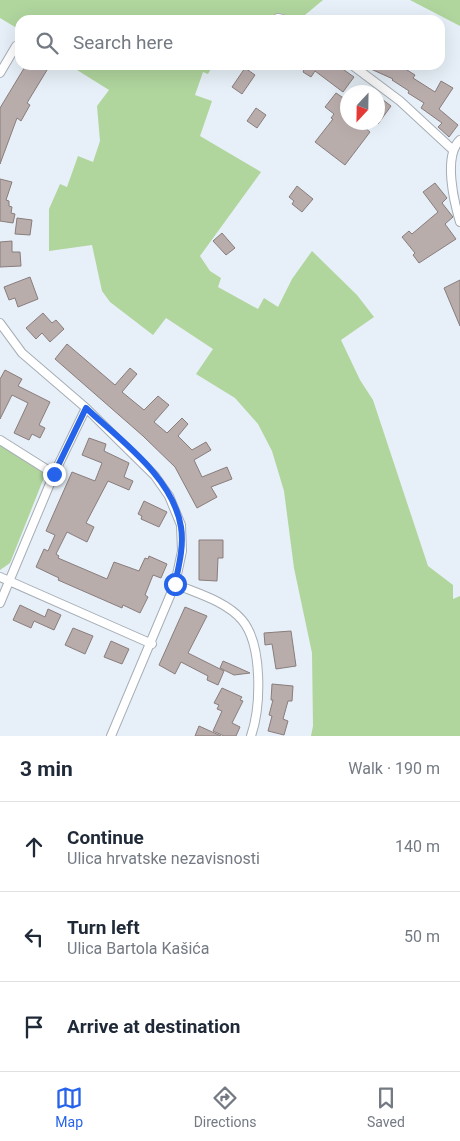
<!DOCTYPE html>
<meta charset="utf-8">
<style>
:root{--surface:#fff;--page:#f6f6f7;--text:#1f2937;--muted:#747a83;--line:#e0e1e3;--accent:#2563eb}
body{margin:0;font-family:Roboto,sans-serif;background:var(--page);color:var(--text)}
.compass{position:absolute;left:340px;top:85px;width:45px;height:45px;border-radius:50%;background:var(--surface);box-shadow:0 5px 20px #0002;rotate:202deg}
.stop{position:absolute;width:15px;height:15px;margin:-11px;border:4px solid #2563eb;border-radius:50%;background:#fff}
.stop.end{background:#2563eb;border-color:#fff;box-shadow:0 1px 5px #0008}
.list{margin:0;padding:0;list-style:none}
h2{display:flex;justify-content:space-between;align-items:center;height:65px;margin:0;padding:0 20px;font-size:21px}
h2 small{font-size:16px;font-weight:400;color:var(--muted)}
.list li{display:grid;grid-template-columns:32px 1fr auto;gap:15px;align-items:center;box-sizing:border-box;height:90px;padding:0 20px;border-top:1px solid var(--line)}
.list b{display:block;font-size:19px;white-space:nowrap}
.list p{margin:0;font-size:16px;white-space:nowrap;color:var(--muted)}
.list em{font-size:16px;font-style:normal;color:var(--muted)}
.icon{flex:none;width:28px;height:28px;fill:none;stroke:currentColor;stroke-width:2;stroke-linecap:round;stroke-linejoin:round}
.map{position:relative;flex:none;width:460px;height:736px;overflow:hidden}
.search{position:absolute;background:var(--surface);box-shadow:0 5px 20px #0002;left:15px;right:15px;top:15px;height:55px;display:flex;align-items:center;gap:12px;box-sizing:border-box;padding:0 18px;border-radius:15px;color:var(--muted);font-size:19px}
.sheet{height:335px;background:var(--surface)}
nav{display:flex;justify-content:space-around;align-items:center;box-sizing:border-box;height:70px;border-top:1px solid var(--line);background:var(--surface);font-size:14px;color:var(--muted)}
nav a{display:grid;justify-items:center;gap:2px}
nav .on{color:var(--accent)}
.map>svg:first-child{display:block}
.green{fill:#b0d59d}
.building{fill:#b9adac;stroke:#897d7c}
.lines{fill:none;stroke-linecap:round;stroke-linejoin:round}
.minor-casing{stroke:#a6adb5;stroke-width:10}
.minor{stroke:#fff;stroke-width:8}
.route{stroke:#2563eb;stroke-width:6}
</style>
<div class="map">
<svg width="460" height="736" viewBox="0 0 460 736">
<rect width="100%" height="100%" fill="#e7f0f8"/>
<!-- green -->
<path class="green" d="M0 0H323L299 20 278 18 255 20H20V30L0 18Z
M410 0H460V26Z
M69 65H213L208 74 203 72 195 95 212 101 200 136 261 172 200 256 210 271 221 278 218 287 258 309 264 298 278 307 292 279 312 251 357 295 374 317 341 340 360 380 373 400 428 566 453 585V599L460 596V736H311L313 726 312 653 294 568 284 491 272 451 258 424 235 398 196 374 213 349 166 318 153 335 110 302 102 291 92 245 49 251V209L60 184 67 187 78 156 93 162 100 141 97 106 109 90Z
M0 443 43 471 45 475 10 563 0 570Z"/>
<!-- building -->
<path class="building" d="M26 65H46L44 68 47 70 27 103 30 105 21 121 17 118 0 164V108Z
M306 65H337L354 77 343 92 315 71 311 77 303 72Z
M362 65H399L415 75 413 78 435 92 441 81 453 88 439 109 458 125 449 137 438 127 442 123 421 108 424 103 408 93 409 91 392 80 393 79Z
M245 68 255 75 242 94 232 87Z
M336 93 348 101V122H358L370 132 345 165 315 142 333 119 331 118 334 114 325 107Z
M378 96 391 106 378 124Z
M256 108 266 115 257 128 247 121Z
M0 179 12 182 6 200 9 201V206L12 207 11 213 15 214 13 223 0 221Z
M435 183 447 198 442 203 453 217 445 224 456 239 419 263 413 255 415 253 402 237 409 231 412 234 438 212 423 192Z
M297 186 313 199 302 212 292 204 294 201 289 197Z
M17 218 32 220 30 235 15 234Z
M222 233 235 248 226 255 213 241Z
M12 241V252H20L21 266 0 267V242Z
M30 277 38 299 18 307 15 298 9 300 4 287Z
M460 280V326L444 288Z
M43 313 52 323 56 320 64 329 50 342 42 333 36 339 26 328Z
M67 344 115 385 130 368 137 374 122 392 144 410 158 396 169 405 154 422 167 433 182 418 188 424 178 436 192 450 206 442 211 450 194 460 202 477 227 467 232 479 211 487 217 497 197 508 175 467 143 436 55 359Z
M5 370 22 379 18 386 50 402 39 425 45 428 40 438 32 434 29 440 14 433 28 403 12 395 0 419V379Z
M89 438 106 444 104 451 129 463 124 477 133 481 129 490 108 481 86 523 94 527 87 542 67 532 56 554 59 556 58 558 107 579 114 562 139 571 145 558 148 559 149 556 167 564 161 578 153 575 145 595 148 597 140 613 123 605 122 608 58 580 59 578 36 567 44 549 48 551 55 535 46 531 72 472 95 481 102 463 82 455Z
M144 501 167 512 159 527 141 519 142 516 138 514Z
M199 540H223V558H218L217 581 199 580Z
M20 605 45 617 48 609 61 615 54 630 34 621 31 628 13 620Z
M185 607 207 616 188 653 224 671 218 685 207 680 208 676 181 662 175 674 159 665Z
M73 628 93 636 85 654 65 645Z
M291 631 296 666 276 669 272 644 265 645 264 633Z
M111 641 129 649 122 664 104 657Z
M223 661 230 664 250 673 234 675 220 668Z
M272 684 293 686 292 701H288L283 719 288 721 284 735 268 731 272 716 269 715 273 700H271Z
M222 688 242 697 240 700 243 701 232 723 240 727 236 736H224L213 731 222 711 217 709 219 705 214 703Z
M199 726 221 736H195Z"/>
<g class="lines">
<!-- minor casing -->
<g class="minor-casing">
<path id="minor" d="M278 18 286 20
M352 65 400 101 453 150
M0 73 16 46
M460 140C443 156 454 202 460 222
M0 323 22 353 86 408 155 476 169 496 181 525 182 551 175 584 111 736
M0 440 54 474
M0 577 152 644
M175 584C196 593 226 601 242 620 263 645 261 707 251 736
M0 603 54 474 86 408"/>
</g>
<!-- minor -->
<use href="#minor" class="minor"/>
</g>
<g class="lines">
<!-- route -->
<path class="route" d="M54 474 86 408C120 440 173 477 181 527 184 546 179 565 175 584"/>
</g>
</svg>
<svg class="compass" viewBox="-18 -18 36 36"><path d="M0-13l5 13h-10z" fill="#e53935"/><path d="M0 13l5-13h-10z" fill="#747a83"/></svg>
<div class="stop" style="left:175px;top:584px"></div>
<div class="stop end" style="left:54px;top:474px"></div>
<div class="search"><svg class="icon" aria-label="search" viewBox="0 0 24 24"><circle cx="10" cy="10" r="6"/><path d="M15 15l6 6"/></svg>Search here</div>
</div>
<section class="sheet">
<h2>3 min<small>Walk · 190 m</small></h2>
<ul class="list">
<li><svg class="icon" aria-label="ahead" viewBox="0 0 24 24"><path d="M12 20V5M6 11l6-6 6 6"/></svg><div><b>Continue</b><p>Ulica hrvatske nezavisnosti</p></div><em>140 m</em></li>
<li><svg class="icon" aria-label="left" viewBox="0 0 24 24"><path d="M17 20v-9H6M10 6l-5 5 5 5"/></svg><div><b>Turn left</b><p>Ulica Bartola Kašića</p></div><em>50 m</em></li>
<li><svg class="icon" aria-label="arrive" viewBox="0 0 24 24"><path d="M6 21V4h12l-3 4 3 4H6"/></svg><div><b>Arrive at destination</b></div></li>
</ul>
</section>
<nav>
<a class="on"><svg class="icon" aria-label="map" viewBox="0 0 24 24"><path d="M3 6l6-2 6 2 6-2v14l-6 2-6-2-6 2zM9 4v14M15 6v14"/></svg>Map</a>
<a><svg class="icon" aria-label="directions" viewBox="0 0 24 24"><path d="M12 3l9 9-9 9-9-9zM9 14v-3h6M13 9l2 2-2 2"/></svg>Directions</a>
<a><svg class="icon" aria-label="saved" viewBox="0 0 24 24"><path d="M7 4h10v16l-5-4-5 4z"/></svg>Saved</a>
</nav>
